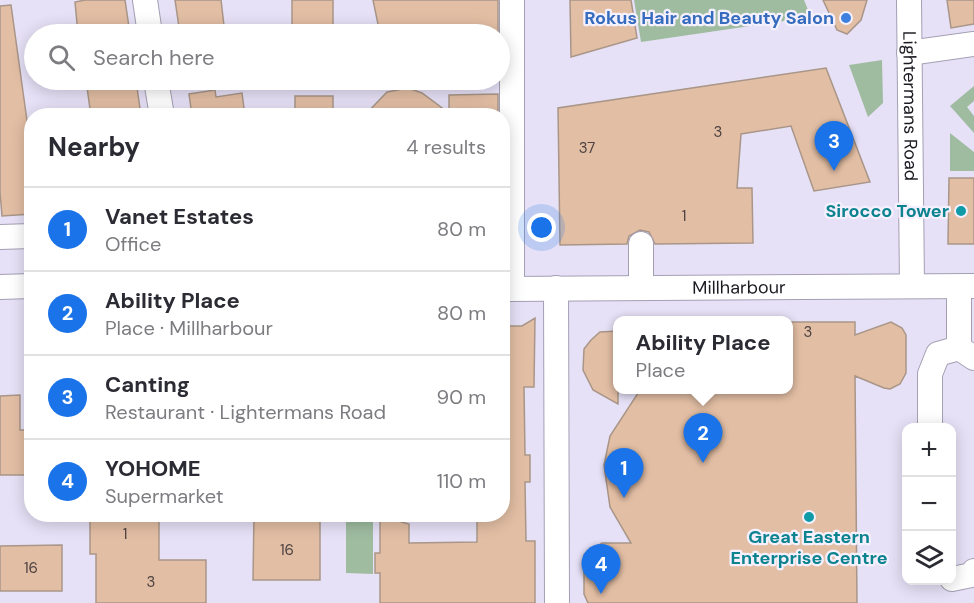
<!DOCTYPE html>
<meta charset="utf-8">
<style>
:root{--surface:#fff;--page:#f7f7f7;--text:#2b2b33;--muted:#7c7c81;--line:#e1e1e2;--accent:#1a73e8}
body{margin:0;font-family:"DM Sans",sans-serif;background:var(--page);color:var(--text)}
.controls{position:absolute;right:18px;bottom:18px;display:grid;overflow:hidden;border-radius:12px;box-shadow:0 3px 15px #0003}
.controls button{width:54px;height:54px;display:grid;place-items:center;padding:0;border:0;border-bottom:2px solid var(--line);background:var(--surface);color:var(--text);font:30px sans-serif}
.you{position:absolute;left:542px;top:228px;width:21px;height:21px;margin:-15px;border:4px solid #fff;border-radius:50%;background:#1a73e8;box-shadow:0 0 0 9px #1a73e833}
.badge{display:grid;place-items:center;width:39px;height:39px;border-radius:50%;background:var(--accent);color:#fff;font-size:20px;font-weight:700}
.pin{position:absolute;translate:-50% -50px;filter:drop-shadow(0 2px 3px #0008)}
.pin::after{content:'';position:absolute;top:32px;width:21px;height:18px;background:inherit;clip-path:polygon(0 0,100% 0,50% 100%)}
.popup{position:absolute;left:613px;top:316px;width:180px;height:78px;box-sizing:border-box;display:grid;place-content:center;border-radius:12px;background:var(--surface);filter:drop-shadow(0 2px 4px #0005);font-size:20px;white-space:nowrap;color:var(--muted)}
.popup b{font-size:22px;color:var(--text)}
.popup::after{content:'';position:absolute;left:50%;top:100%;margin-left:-12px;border:12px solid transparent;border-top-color:var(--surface)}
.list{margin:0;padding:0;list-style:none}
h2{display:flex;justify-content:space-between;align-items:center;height:78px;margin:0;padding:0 24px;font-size:26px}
h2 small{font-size:20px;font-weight:400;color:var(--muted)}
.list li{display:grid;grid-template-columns:39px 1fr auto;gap:18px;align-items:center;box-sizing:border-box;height:84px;padding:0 24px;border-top:2px solid var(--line)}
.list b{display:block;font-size:22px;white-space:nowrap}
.list p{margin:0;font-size:20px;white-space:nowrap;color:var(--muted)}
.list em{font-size:20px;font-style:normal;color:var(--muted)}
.icon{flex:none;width:33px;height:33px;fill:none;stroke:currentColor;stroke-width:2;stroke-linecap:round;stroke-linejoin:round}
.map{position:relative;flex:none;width:974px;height:603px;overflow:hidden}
.search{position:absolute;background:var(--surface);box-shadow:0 3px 15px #0003;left:24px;top:24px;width:486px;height:66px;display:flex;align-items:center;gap:15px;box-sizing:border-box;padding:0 21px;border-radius:33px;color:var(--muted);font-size:22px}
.panel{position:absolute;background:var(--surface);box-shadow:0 3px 15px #0003;left:24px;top:108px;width:486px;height:414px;border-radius:24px}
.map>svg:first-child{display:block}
.green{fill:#9fbca1}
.building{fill:#e2bea4;stroke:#a99688;stroke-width:1.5}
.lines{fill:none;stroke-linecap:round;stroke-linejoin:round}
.minor-casing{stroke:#a49fb3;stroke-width:26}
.minor{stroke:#fff;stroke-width:24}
.shop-dot{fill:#3f7fe0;stroke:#f4f0fd;stroke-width:2}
.culture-dot{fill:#0f9aa8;stroke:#f4f0fd;stroke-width:2}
.labels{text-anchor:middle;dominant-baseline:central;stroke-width:4.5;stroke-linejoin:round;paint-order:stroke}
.number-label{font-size:15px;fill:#4e4342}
.shop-label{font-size:18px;font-weight:bold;fill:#366cbe;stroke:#f4f0fd;text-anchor:end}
.street-label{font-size:18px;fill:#1c1a21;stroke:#f4f0fd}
.culture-label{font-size:18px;font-weight:bold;fill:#0d838f;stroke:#f4f0fd;text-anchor:end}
</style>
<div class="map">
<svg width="974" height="603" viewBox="0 0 974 603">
<rect width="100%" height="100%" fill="#e7e1f7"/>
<!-- green -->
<path class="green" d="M634 0H804L811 17 641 42Z
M882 60 883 103 868 117 849 65Z
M974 86V101L967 107 974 116V133L950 106Z
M950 133 974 152V171H950Z
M346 515H373V574L346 573Z"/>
<!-- building -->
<path class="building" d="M85 0H125L130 34H78L75 2Z
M175 0H221L225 34H180Z
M292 0H333V34H292Z
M373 0H498V34H380Z
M570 0H631L637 38 571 57Z
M823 0H867L861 20 847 34 837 30Z
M947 0H974V24L951 28Z
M11 5 32 157V214L2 216 0 192V6Z
M826 68 870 182 814 191 791 126 741 134 737 188H752L753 243 655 244 649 232 640 230 629 236 627 244 560 245 558 108Z
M86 80H136L141 116H91Z
M408 88 422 93 449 113V95L498 94V116H364L387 92Z
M215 90 216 97 242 93 245 116H192L189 94Z
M295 96H333V116H295Z
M949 178H974V244H948Z
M535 318 534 387H524L525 455H530V482H525L526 541H535V603H380V573H375V553H380V516L409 524V543L477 542V514H502V326H522Z
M789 322H855V335L891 322 902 328 906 335V373L900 384 890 389 884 388 855 376 857 603H588L584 594V555L602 543H631L610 507 604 465 610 436 640 390H789Z
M618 331V404L593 390 583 370 584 349 591 340 600 332Z
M20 395V430H32V475H0V396Z
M90 514H159V560H206V603H96V554H90Z
M254 514H320V580H253Z
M62 545V591H0V546Z"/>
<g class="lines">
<!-- minor casing -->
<g class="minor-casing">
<g id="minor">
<path d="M145 0 150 34"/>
<path id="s1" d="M909 0 912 286"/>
<path d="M909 53 974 44"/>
<path d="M156 80 162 116"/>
<path d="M0 237 32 236"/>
<path d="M641 244V288"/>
<path d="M0 287 32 286"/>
<path d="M556 288 557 603"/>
<path id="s2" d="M502 289 974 286"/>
<path d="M512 289V0"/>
<path d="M959 348V287"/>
<path d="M930 428V374L938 354 959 348 974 358"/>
<path d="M952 579 972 575 974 571"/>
</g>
</g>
<!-- minor -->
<use href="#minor" class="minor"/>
</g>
<!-- markers -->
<circle class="shop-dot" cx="846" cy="18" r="6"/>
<g class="culture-dot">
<circle cx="961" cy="211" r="6"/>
<circle cx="809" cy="517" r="6"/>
</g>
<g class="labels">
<!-- number labels -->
<g class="number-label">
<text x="718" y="132">3</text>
<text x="587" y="148">37</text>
<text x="684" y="216">1</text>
<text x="808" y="332">3</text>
<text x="125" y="534">1</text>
<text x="287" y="550">16</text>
<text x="31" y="568">16</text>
<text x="151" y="582">3</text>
</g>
<!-- shop labels -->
<g class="shop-label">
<text x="834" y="18">Rokus Hair and Beauty Salon</text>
</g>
<!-- street labels -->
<g class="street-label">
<text stroke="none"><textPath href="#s1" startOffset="106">Lightermans Road</textPath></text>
<text stroke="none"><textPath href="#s2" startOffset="237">Millharbour</textPath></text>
</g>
<!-- culture labels -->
<g class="culture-label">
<text x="949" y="211">Sirocco Tower</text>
<text x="809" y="537" text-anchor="middle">Great Eastern<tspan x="809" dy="21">Enterprise Centre</tspan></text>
</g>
</g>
</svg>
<div class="controls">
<button>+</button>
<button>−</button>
<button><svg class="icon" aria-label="layers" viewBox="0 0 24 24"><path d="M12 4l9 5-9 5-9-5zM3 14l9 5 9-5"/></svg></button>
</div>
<div class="you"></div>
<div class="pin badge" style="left:624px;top:498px">1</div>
<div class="pin badge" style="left:703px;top:463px">2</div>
<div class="popup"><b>Ability Place</b>Place</div>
<div class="pin badge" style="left:834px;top:171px">3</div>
<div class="pin badge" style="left:601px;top:594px">4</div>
<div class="search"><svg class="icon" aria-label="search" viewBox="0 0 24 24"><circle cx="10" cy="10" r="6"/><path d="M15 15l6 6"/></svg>Search here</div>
<section class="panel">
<h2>Nearby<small>4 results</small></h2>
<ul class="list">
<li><span class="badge">1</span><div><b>Vanet Estates</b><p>Office</p></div><em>80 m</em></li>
<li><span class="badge">2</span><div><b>Ability Place</b><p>Place · Millharbour</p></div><em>80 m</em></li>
<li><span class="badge">3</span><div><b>Canting</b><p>Restaurant · Lightermans Road</p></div><em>90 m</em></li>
<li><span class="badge">4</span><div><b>YOHOME</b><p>Supermarket</p></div><em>110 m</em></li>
</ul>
</section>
</div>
